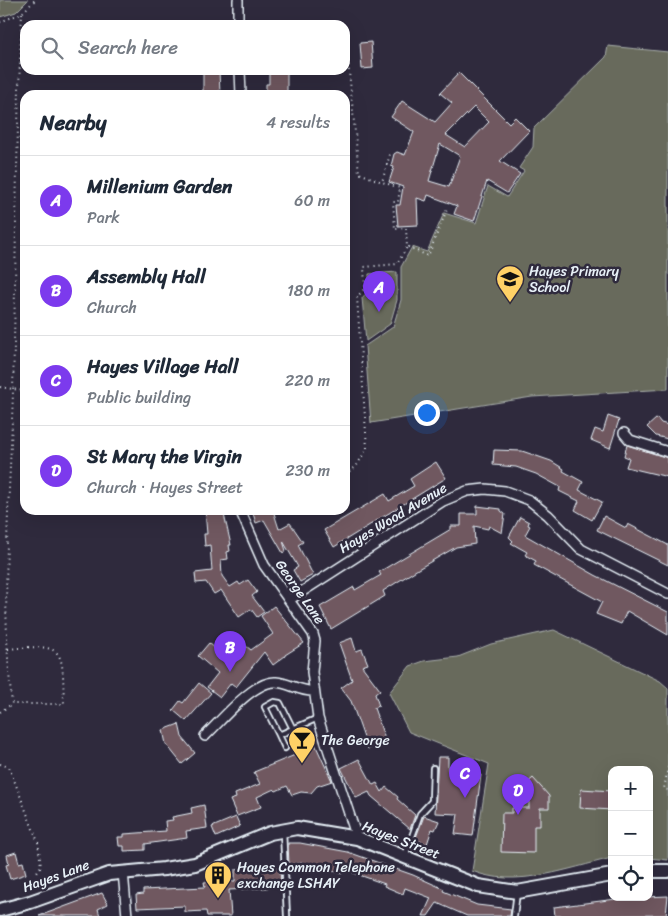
<!DOCTYPE html>
<html lang="en">
<head>
<meta charset="utf-8">
<style>
	:root { --surface:#fff; --page:#f2f2f3; --text:#1f2937; --muted:#747a83; --line:#e0e1e3; --accent:#7c3aed }
	body { margin:0; font-family:Sriracha,sans-serif; background:var(--page); color:var(--text) }
	.controls { position:absolute; right:15px; bottom:15px; display:grid; overflow:hidden; border-radius:10px; box-shadow:0 5px 20px #0002 }
	.controls button { width:45px; height:45px; display:grid; place-items:center; padding:0; border:0; border-bottom:1px solid var(--line); background:var(--surface); color:var(--text); font:25px sans-serif }
	.you { position:absolute; left:426px; top:412px; width:18px; height:18px; margin:-12px; border:4px solid #fff; border-radius:50%; background:#1a73e8; box-shadow:0 0 0 8px #1a73e833 }
	.badge { display:grid; place-items:center; width:32px; height:32px; border-radius:50%; background:var(--accent); color:#fff; font-size:16px; font-weight:700 }
	.pin { position:absolute; translate:-50% -41px; filter:drop-shadow(0 1px 2px #0008) }
	.pin::after { content:''; position:absolute; top:26px; width:18px; height:15px; background:inherit; clip-path:polygon(0 0,100% 0,50% 100%) }
	.list { margin:0; padding:0; list-style:none }
	h2 { display:flex; justify-content:space-between; align-items:center; height:65px; margin:0; padding:0 20px; font-size:21px }
	h2 small { font-size:16px; font-weight:400; color:var(--muted) }
	.list li { display:grid; grid-template-columns:32px 1fr auto; gap:15px; align-items:center; box-sizing:border-box; height:90px; padding:0 20px; border-top:1px solid var(--line) }
	.list b { display:block; font-size:19px; white-space:nowrap }
	.list p { margin:0; font-size:16px; white-space:nowrap; color:var(--muted) }
	.list em { font-size:16px; font-style:normal; color:var(--muted) }
	.icon { flex:none; width:28px; height:28px; fill:none; stroke:currentColor; stroke-width:2; stroke-linecap:round; stroke-linejoin:round }
	.map { position:relative; flex:none; width:668px; height:916px; overflow:hidden }
	.search { position:absolute; background:var(--surface); box-shadow:0 5px 20px #0002; left:20px; top:20px; width:330px; height:55px; display:flex; align-items:center; gap:12px; box-sizing:border-box; padding:0 18px; border-radius:15px; color:var(--muted); font-size:19px }
	.panel { position:absolute; background:var(--surface); box-shadow:0 5px 20px #0002; left:20px; top:90px; width:330px; height:425px; border-radius:15px }
	.map>svg:first-child { display:block }
	.green { fill:#686a5c; stroke:#a8aeaa }
	.building { fill:#6f5860; stroke:#e8f1f8; fill-rule:evenodd }
	.lines { fill:none; stroke-linecap:round; stroke-linejoin:round }
	.service-casing { stroke:#e8f1f8; stroke-width:8 }
	.minor-casing { stroke:#e8f1f8; stroke-width:12 }
	.secondary-casing { stroke:#e8f1f8; stroke-width:16 }
	.path { stroke:#e8f1f8; stroke-width:2; stroke-dasharray:1 4; stroke-linecap:butt }
	.service { stroke:#2f2a3d; stroke-width:4.5 }
	.minor { stroke:#2f2a3d; stroke-width:9 }
	.secondary { stroke:#2f2a3d; stroke-width:12 }
	.labels { text-anchor:middle; dominant-baseline:central; stroke-width:5; stroke-linejoin:round; paint-order:stroke }
	.poi-label { font-size:14px; fill:#e8f1f8; stroke:#2f2a3d; text-anchor:start }
	.street-label { font-size:14px; fill:#e8f1f8; stroke:#2f2a3d }
</style>
</head>
<body>
<div class="map">
<svg width="668" height="916" viewBox="0 0 668 916">
	<rect width="100%" height="100%" fill="#2f2a3d"/>
	<filter id="ink" filterUnits="userSpaceOnUse"><feTurbulence type="fractalNoise" baseFrequency=".02" numOctaves="2"/><feDisplacementMap in="SourceGraphic" scale="10" xChannelSelector="R" yChannelSelector="G"/><feConvolveMatrix kernelMatrix="1 2 1 2 8 2 1 2 1" color-interpolation-filters="sRGB"/></filter>
	<g filter="url(#ink)">
		<path class="green" d="M0,0H28L16,12L0,17Z
			M608,46L668,52V389L532,397L371,423L365,346L393,327L401,300V267L412,247L427,252L444,213L476,223L488,186L507,197L524,171L519,168L533,147L534,128L606,57Z
			M397,272V300L390,324L366,341L362,298L369,290V274Z
			M554,630L660,681L668,688V860L649,858V770H612V858C568,868 516,889 472,871L489,764L409,732L389,693L410,666L424,661L458,657L491,644Z"/>
		<path class="building" d="M371,42L373,68L362,69L360,43Z
			M203,70H219L220,95H207V92H203Z
			M269,70H287V95H266V84H269Z
			M459,73L509,123L515,117L529,131L500,161L520,174L507,193L487,181L474,221L454,214L457,206L428,195L426,201L417,198L418,225L398,226L396,205H400L403,187L389,182L394,167L391,166L394,154L397,152L405,155L414,132L391,117L402,101L435,122L452,103L440,93ZM474,107L489,122L465,147L446,135ZM440,144L460,156L449,187L429,181Z
			M608,416L619,420L610,448L591,440L595,429L603,432Z
			M657,418L661,423L668,425V439L656,436L647,427Z
			M627,445L668,458V477L626,467L629,458L624,456Z
			M494,450L522,451L551,461L564,469L563,471L583,482L579,490L602,502L592,520L575,510L579,501L559,491L560,487L536,474L516,467L493,465Z
			M436,462L446,478L334,547L324,530L385,494L389,501L414,486L410,479Z
			M477,506L501,509V511L505,514L502,533L489,526L488,529L474,526L475,544L456,547L418,569L383,591L385,596L331,629L320,607L354,587L355,590L381,575L379,572L451,529V526H461V514H477Z
			M205,510H223L231,545H229L230,551L227,552L228,559L221,560L222,576L230,587L238,582L240,585L248,580L257,592L252,596L264,612L257,617L251,609L239,617L221,590L214,594L206,582L196,583L195,573L212,571L210,545L205,546L204,534H207Z
			M252,510H273L279,529L290,523L303,542L298,545L313,575L300,582L293,570L298,567L283,541L286,551L283,553L264,520L256,523Z
			M604,516L626,528L628,524L668,545V565L597,530Z
			M520,517L529,522L528,525L530,526L525,535L595,575L668,612V635L627,611L621,624L596,614L602,602L534,565L536,561L525,555L527,552L511,543L513,541L509,537Z
			M274,606L304,643L285,655V656L273,665L264,652L236,687L231,683L220,697L207,687L218,673L198,656L209,643L231,662L246,646L251,650L273,634L261,616Z
			M352,638L356,651L362,649L368,664L362,666L380,690L375,694L379,706L374,708L386,742L368,749L351,701L341,688L352,680L339,643Z
			M199,683L211,693L186,721L173,710L180,701L183,703Z
			M179,724L182,737L195,753L182,764L166,744L163,730Z
			M310,733L332,781L317,786L311,793L301,792L292,795L287,786L276,791L274,789L257,797L261,807L237,816L230,800L236,798L235,794L260,784L254,772L300,753L294,741Z
			M438,757H448V770L481,775L473,836L455,834L458,814L435,813Z
			M359,759L373,785L377,783L382,792L386,787L398,797L397,799L415,815L410,829L371,796L369,792L356,798L341,768Z
			M533,778L549,796V808H540V826H534V853L501,852L502,813H512V808H529V792L524,786Z
			M581,789L612,791V810L580,808Z
			M204,805L207,828L186,831L187,838L145,844V850L124,851V846H119L118,837H124V834L166,831L165,821L173,820L172,817L192,813L191,808Z
			M424,816L439,821L435,830L432,829L427,844L415,840Z
			M236,817L240,826L216,837L212,827Z
			M288,843H300L348,852L413,875L444,889L443,891L477,905L511,909L510,916H467L437,903L428,916H423L431,898L405,888L403,894L384,886L385,884L345,870L344,873L302,863L289,865Z
			M16,852L19,863L23,862L26,874L10,879L6,865L9,864L7,855Z
			M280,867L281,887L229,890L231,916H207L206,911L185,912V906L137,908L136,895L143,894V890L205,887L204,882L235,881V870Z
			M102,893L108,904L98,909L100,916H39Z
			M668,896L666,915L555,916L554,907L624,898Z"/>
		<g class="lines">
			<g class="service-casing">
				<path id="service" d="M279,735L265,707L274,702L280,703L293,729
					M285,748L279,735L318,718
					M283,831L287,916
					M405,856L420,814L432,801L433,768
					M514,916L517,892"/>
			</g>
			<g class="minor-casing">
				<path id="minor" d="M238,0V25
					M240,70L241,95
					M624,433L630,440L668,452
					M240,510L264,565L313,634L315,641L312,672L318,718L357,838
					M289,600L443,501L467,491L485,489L505,491L529,500L548,515L581,549L668,594
					M205,736C221,721 254,680 276,682C290,683 300,692 314,691
					M123,872L127,916"/>
			</g>
			<g class="secondary-casing">
				<path id="secondary" d="M649,871H668
					M0,910L30,902L109,874L164,869L195,864L270,833L297,828L357,838L478,886L517,892L612,875"/>
			</g>
			<path class="path" d="M0,22L22,13L35,0
				M345,30L359,173L382,182
				M408,247L428,256L448,207
				M0,387L25,391
				M345,474L356,467L367,448L357,297L365,288L364,267L397,264L407,247L406,228L395,229L393,202H398L400,188L382,182L390,154
				M8,649C67,643 62,649 64,704H13
				M0,712L12,704C0,599 10,496 13,391C16,265 16,139 22,13
				M0,764L9,767L38,842L41,866L37,872
				M668,767L664,789L668,790"/>
			<use href="#service" class="service"/>
			<use href="#minor" class="minor"/>
			<use href="#secondary" class="secondary"/>
		</g>
	</g>
	<defs>
		<g id="school-pin" transform="scale(1.4375)"><path d="M0 17L-7.5 6A9.5 9.5 0 1 1 7.5 6Z" fill="#ffd166" stroke="#2f2a3d"/><path d="M0-5L7-2L0 1L-7-2ZM-4 1L0 2.5L4 1V4Q0 6-4 4Z" fill="#111"/></g>
		<g id="bar-pin" transform="scale(1.4375)"><path d="M0 17L-7.5 6A9.5 9.5 0 1 1 7.5 6Z" fill="#ffd166" stroke="#2f2a3d"/><path d="M-6-5H6L.8 .8V4.5H3.5V6h-7V4.5H-.8V.8Z" fill="#111"/></g>
		<g id="building-pin" transform="scale(1.4375)"><path d="M0 17L-7.5 6A9.5 9.5 0 1 1 7.5 6Z" fill="#ffd166" stroke="#2f2a3d"/><path d="M-4-6H4V6H1V3H-1V6H-4ZM-2.5-4.3h1.7v1.8h-1.7ZM.8-4.3h1.7v1.8H.8ZM-2.5-1h1.7V.8h-1.7ZM.8-1h1.7V.8H.8Z" fill="#111"/></g>
	</defs>
	<g fill-rule="evenodd">
		<use href="#school-pin" x="510" y="279"/>
		<use href="#bar-pin" x="302" y="740"/>
		<use href="#building-pin" x="218" y="875"/>
	</g>
	<g class="labels">
		<g class="poi-label">
			<text x="529" y="271">Hayes Primary<tspan x="529" dy="16">School</tspan></text>
			<text x="321" y="740">The George</text>
			<text x="237" y="867">Hayes Common Telephone<tspan x="237" dy="16">exchange LSHAY</tspan></text>
		</g>
		<g class="street-label">
			<text transform="translate(393 518) rotate(-31)">Hayes Wood Avenue</text>
			<text transform="translate(300 592) rotate(55)">George Lane</text>
			<text transform="translate(401 840) rotate(21)">Hayes Street</text>
			<text transform="translate(56 876) rotate(-20)">Hayes Lane</text>
		</g>
	</g>
</svg>
<div class="controls">
<button>+</button>
<button>−</button>
<button><svg class="icon" aria-label="locate" viewBox="0 0 24 24"><circle cx="12" cy="12" r="6"/><path d="M12 2v4M12 18v4M2 12h4M18 12h4"/></svg></button>
</div>
<div class="you"></div>
<div class="pin badge" style="left:379px;top:312px">A</div>
<div class="pin badge" style="left:230px;top:672px">B</div>
<div class="pin badge" style="left:465px;top:798px">C</div>
<div class="pin badge" style="left:518px;top:815px">D</div>
<div class="search"><svg class="icon" aria-label="search" viewBox="0 0 24 24"><circle cx="10" cy="10" r="6"/><path d="M15 15l6 6"/></svg>Search here</div>
<section class="panel">
<h2>Nearby<small>4 results</small></h2>
<ul class="list">
<li><span class="badge">A</span><div><b>Millenium Garden</b><p>Park</p></div><em>60 m</em></li>
<li><span class="badge">B</span><div><b>Assembly Hall</b><p>Church</p></div><em>180 m</em></li>
<li><span class="badge">C</span><div><b>Hayes Village Hall</b><p>Public building</p></div><em>220 m</em></li>
<li><span class="badge">D</span><div><b>St Mary the Virgin</b><p>Church · Hayes Street</p></div><em>230 m</em></li>
</ul>
</section>
</div>
</body>
</html>
